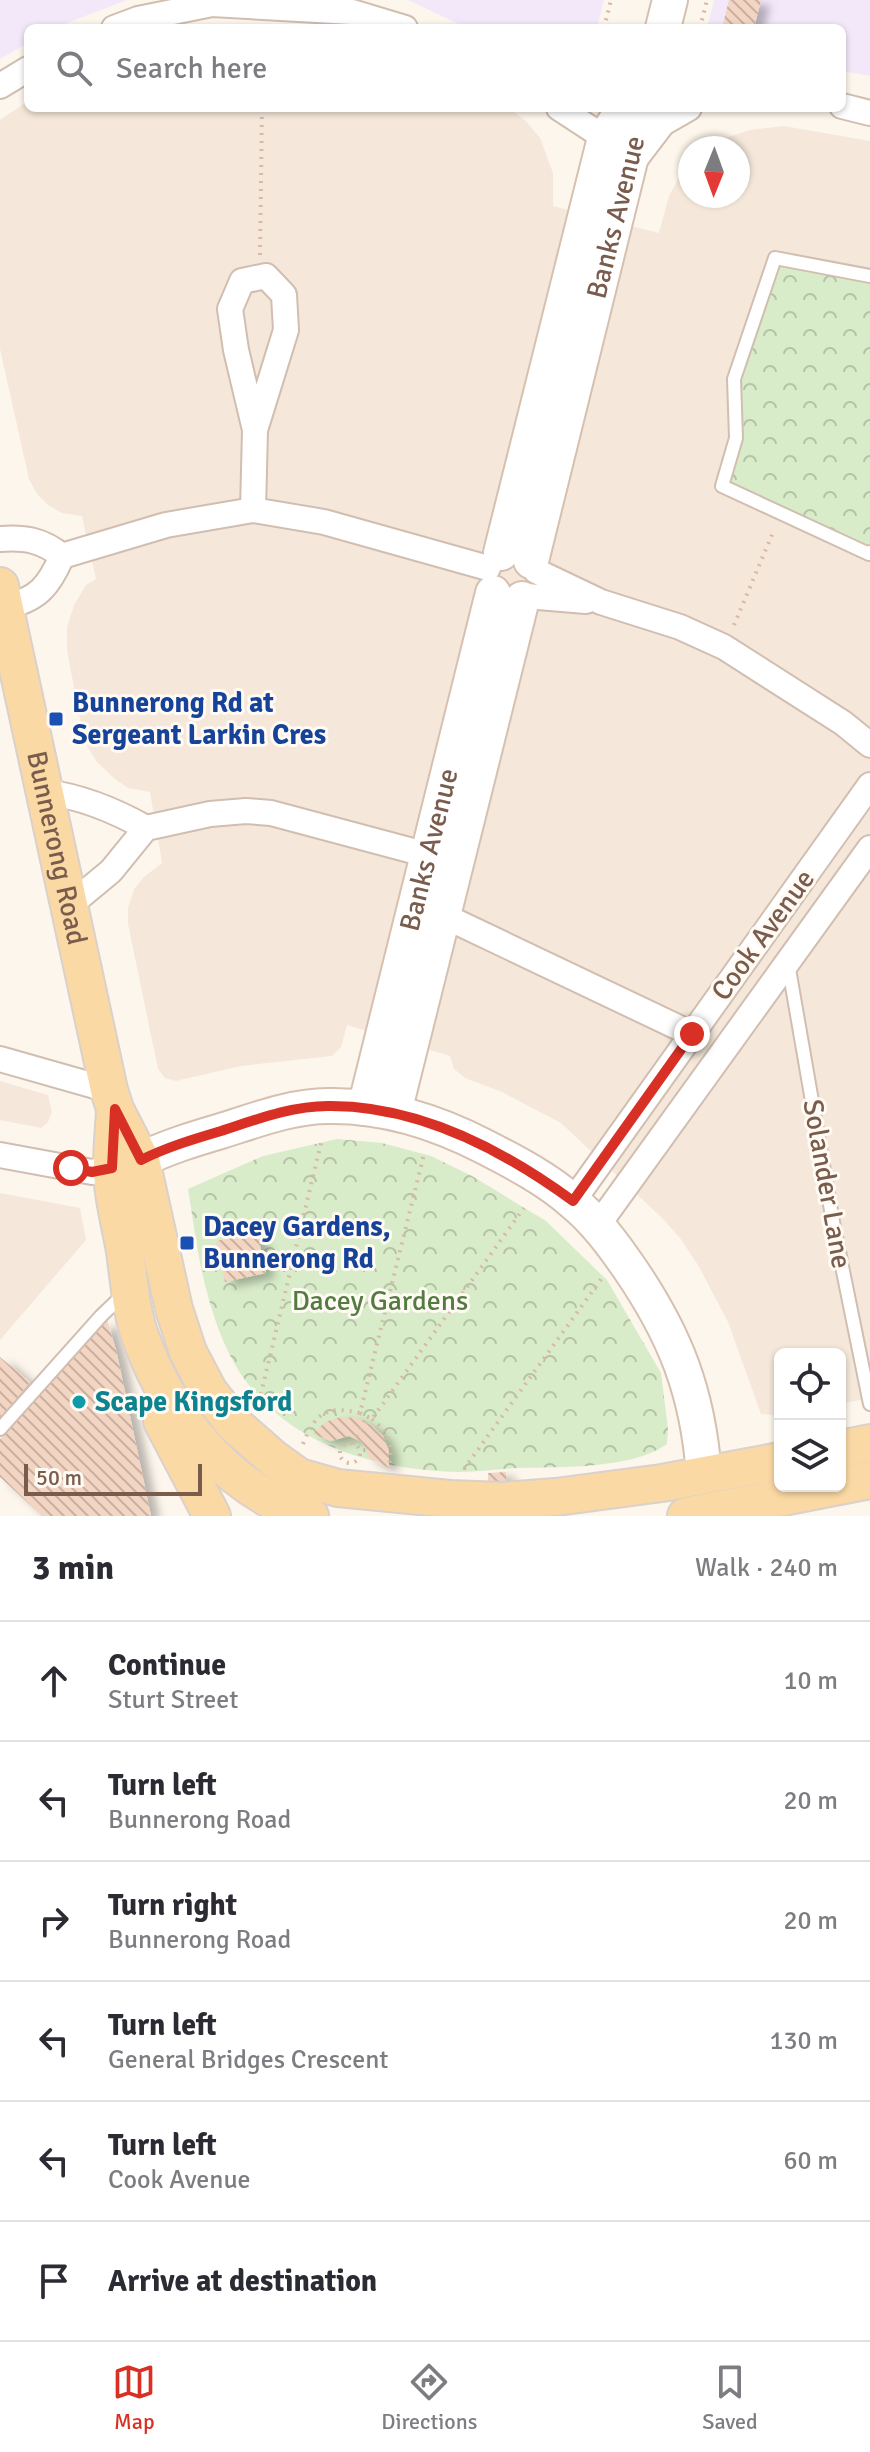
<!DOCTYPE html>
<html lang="en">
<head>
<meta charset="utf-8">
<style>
	:root { --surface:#fff; --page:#f2f2f3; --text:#2b2b33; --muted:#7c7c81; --line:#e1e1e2; --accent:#d93025 }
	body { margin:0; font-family:Signika,sans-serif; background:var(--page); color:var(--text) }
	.controls { position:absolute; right:24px; bottom:24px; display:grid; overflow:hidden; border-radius:12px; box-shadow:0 2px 6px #0004 }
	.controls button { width:72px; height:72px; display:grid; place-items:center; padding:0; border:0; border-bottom:2px solid var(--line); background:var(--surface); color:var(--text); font:40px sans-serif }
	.compass { position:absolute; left:678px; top:136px; width:72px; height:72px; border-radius:50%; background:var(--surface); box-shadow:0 2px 6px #0004; rotate:181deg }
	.scale { position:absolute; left:24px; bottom:20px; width:178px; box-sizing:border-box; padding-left:8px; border:4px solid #7a5c4d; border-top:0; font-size:22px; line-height:28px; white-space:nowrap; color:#7a5c4d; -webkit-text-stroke:6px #fffaf3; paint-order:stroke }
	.stop { position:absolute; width:24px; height:24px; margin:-18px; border:6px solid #d93025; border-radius:50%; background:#fff }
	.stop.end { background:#d93025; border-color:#fff; box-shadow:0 2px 8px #0008 }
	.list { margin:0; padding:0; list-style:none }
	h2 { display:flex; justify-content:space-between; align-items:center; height:104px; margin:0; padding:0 32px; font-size:34px }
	h2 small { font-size:26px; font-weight:400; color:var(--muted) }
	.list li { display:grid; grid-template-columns:52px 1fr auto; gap:24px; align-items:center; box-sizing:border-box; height:120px; padding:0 32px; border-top:2px solid var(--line) }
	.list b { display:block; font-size:30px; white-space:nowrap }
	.list p { margin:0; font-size:26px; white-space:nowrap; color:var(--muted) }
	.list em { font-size:26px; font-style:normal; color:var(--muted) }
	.icon { flex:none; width:44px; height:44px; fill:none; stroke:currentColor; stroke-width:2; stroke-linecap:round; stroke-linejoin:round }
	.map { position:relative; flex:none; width:870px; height:1516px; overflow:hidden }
	.search { position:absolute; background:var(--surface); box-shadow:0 2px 6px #0004; left:24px; right:24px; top:24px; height:88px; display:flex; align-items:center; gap:20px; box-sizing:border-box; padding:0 28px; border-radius:12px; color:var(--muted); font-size:30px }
	.sheet { height:824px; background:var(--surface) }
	nav { display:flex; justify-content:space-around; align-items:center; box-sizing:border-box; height:112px; border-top:2px solid var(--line); background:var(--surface); font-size:22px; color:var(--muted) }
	nav a { display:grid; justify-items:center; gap:4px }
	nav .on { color:var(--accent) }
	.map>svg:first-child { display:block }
	.residential { fill:#f5e8da }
	.education { fill:#f3e8fa }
	.park { fill:url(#park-crowns) }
	.building { fill:url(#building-back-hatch); filter:url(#shadow) }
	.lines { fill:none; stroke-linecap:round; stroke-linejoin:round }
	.lane-casing { stroke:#d1beb0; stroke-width:16 }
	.street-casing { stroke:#d1beb0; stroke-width:28 }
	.secondary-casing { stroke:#d6c0b0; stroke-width:38 }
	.primary-casing { stroke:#dad1cd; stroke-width:40 }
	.path { stroke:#d9b8a5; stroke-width:4; stroke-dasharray:2 6; stroke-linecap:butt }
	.lane { stroke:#fff; stroke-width:12 }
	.street { stroke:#fff; stroke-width:24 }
	.secondary { stroke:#fff; stroke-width:34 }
	.primary { stroke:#fbd9a5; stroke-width:36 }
	.route { stroke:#d93025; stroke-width:10 }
	.transit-dot { fill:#1a4fb4; stroke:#fffaf3; stroke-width:3 }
	.culture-dot { fill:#0f9aa8; stroke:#fffaf3; stroke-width:3 }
	.labels { text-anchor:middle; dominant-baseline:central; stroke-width:6; stroke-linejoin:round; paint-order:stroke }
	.street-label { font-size:28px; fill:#7a5c4d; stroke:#fffaf3 }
	.transit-label { font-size:28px; font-weight:bold; fill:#164399; stroke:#fffaf3; text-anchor:start }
	.park-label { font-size:28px; fill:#537a41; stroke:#fffaf3 }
	.culture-label { font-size:28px; font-weight:bold; fill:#0d838f; stroke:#fffaf3; text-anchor:start }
</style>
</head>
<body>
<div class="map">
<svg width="870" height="1516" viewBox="0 0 870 1516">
	<defs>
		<pattern id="park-crowns" width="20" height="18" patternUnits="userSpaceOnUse" patternTransform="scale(2)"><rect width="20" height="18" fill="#d8ecc9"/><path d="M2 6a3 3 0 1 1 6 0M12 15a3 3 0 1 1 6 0" fill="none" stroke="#b4c2a5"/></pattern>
		<pattern id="building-back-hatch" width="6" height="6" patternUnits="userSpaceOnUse" patternTransform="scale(2)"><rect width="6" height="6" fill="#f3d5c3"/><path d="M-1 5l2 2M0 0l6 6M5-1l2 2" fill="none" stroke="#cab0a1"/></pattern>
		<filter id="shadow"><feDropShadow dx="9" dy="5" stdDeviation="4" flood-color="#0004"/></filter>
	</defs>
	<rect width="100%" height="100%" fill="#fdf6ec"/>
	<path class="residential" d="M28,101V108H509L527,122L540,138L553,173V206L659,233L669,196L679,177L690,164V196H738V148H707L719,140L750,130L784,126L870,141V1398L840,1404V1354H780V1416L761,1414L728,1322L698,1265L680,1238L662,1218L561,1123L502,1092L465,1078L454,1069L450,1056L347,1025L341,1047L332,1056L241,1066L176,1081L165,1078L158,1069L128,924V908L134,889L144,877L162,863L150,792L128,788L115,779L97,762L84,741L67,650V628L74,605L86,585L96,579L82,516L62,513L48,505L37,494L29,479L0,349V120Z
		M0,1081L48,1095L52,1112L48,1122L41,1128L0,1120Z
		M0,1193L80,1208L86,1240L0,1340Z"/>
	<path class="education" d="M0,0H127L54,28H28V43L0,59Z
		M408,0H604L597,28H467Z
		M714,0H870V76L842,71V28H707Z"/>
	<path class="park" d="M775,258L870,276V552L722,486L736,438L734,379Z
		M337,1139L382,1143L431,1156L472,1176L546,1221L607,1280L661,1373L668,1429L667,1444C632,1469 562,1467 519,1468C499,1469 479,1472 459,1472C382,1470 297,1448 248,1384C229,1360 216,1326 208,1296C198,1262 194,1225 188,1189L263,1156Z"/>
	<path class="building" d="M729,0H761L754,28H722Z
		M257,1232L266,1273L225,1282L216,1241Z
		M107,1319L117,1354L151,1516H42L0,1477V1439Z
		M0,1357L30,1382L0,1418Z
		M341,1417L356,1418L371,1425L383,1436L389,1451V1468L370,1459L362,1442L349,1436L331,1441L313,1434L325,1422Z
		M506,1472V1481L488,1482V1473Z"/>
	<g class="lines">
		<g class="lane-casing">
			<path id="lane" d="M870,276L775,258L734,379L736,438L722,486L869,554L870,552
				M788,963L833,1222L870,1404
				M0,1429L101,1316L125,1293"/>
		</g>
		<g class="street-casing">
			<path id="street" d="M114,28L138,19L212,4L352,12L405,28
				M0,86L28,69
				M842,106L870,113
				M559,108L605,138
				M637,157L663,123L689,108
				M253,510L255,430L236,350L230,309L242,281L266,276L284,295L286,330L255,430
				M0,539C25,537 42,540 62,556
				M536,571L601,602L680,627L724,647L843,723L870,745
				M526,596L586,601
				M4,607C38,600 49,586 62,556L166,525L253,510L324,522L488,568
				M46,792C83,797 114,810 146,828
				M70,905L111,871L146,828L210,814L246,811L271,813L428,855
				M442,915L692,1034
				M0,1059L109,1090
				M0,1155L92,1172L112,1168
				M573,1201L870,785
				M598,1225L870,848"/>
		</g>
		<g class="secondary-casing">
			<g id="secondary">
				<path d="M663,28L670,0"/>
				<path d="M501,553L605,138L624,108"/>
				<path id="s1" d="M531,561L643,108"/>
				<path id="s2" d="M365,1108L493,593"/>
				<path d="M394,1112L522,599"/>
				<path d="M141,1160C167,1147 194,1139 221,1131C256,1120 292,1106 328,1106C383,1105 437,1122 485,1147C516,1163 547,1179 573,1202C595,1220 612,1243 628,1266C675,1334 698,1392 704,1475"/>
			</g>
		</g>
		<g class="primary-casing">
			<g id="primary">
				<path id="s3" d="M0,586L109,1090L115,1109L141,1160L174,1309L188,1352L209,1392L235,1425L274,1459L299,1477L338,1488L450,1499L502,1501L556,1497L662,1483L780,1461"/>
				<path d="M115,1111C114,1129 112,1148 112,1166C112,1194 120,1223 125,1251C129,1280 131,1314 142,1341C171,1419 228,1491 310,1516"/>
				<path d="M162,1421L212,1516"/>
				<path d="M840,1449L870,1443"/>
				<path d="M686,1516L870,1480"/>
			</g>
		</g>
		<path class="path" d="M604,28L611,0
			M700,28L707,0
			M260,255L262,108
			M734,625L774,530
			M259,1402L321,1143
			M360,1413L372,1419L524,1208
			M372,1419C388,1433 393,1444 389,1465
			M340 1453a10 10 0 1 1 20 0a10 10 0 1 1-20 0Z
			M303,1444C315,1413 327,1405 360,1413L424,1154
			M353,1444L366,1417
			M464,1469L602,1278"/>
		<use href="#lane" class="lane"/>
		<use href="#street" class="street"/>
		<use href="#secondary" class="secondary"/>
		<use href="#primary" class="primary"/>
	</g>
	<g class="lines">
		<path class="route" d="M71,1168L92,1172L112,1168L115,1109L141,1160C167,1147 194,1139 221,1131C255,1120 291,1106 328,1106C418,1105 502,1149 573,1201L692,1034"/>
	</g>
	<g class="transit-dot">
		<rect x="48" y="711" width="16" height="16" rx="4"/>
		<rect x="179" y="1235" width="16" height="16" rx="4"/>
	</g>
	<circle class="culture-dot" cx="79" cy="1402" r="8"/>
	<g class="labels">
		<g class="street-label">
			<text stroke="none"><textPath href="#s1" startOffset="354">Banks Avenue</textPath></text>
			<text stroke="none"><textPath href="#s3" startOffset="268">Bunnerong Road</textPath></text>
			<text stroke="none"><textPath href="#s2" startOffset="266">Banks Avenue</textPath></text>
			<text transform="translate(763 935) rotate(-54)">Cook Avenue</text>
			<text transform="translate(827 1184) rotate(80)">Solander Lane</text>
		</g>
		<g class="transit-label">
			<text x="72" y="703">Bunnerong Rd at<tspan x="72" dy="32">Sergeant Larkin Cres</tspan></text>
			<text x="203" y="1227">Dacey Gardens,<tspan x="203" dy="32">Bunnerong Rd</tspan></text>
		</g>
		<g class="park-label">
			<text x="380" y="1301">Dacey Gardens</text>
		</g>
		<g class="culture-label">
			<text x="95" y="1402">Scape Kingsford</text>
		</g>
	</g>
</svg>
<div class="controls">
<button><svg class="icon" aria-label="locate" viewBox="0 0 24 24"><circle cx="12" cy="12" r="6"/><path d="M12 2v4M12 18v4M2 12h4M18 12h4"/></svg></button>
<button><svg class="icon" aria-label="layers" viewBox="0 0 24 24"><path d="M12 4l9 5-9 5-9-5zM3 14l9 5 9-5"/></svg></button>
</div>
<svg class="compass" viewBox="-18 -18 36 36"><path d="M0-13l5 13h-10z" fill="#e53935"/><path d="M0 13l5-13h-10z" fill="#7c7c81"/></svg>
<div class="scale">50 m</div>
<div class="stop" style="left:71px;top:1168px"></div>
<div class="stop end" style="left:692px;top:1034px"></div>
<div class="search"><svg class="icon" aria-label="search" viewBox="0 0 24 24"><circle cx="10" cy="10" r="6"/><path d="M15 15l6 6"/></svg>Search here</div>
</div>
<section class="sheet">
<h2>3 min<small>Walk · 240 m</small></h2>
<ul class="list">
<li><svg class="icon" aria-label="ahead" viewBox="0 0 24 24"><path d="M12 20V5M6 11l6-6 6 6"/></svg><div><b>Continue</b><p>Sturt Street</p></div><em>10 m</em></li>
<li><svg class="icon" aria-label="left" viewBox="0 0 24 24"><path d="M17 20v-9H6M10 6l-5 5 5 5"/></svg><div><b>Turn left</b><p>Bunnerong Road</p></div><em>20 m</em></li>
<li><svg class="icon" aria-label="right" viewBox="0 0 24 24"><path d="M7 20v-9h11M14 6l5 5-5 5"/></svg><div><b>Turn right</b><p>Bunnerong Road</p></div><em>20 m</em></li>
<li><svg class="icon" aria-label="left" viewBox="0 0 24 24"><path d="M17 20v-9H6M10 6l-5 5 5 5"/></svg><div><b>Turn left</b><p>General Bridges Crescent</p></div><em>130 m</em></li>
<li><svg class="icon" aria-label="left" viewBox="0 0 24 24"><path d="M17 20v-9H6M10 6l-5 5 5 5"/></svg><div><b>Turn left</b><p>Cook Avenue</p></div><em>60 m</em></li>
<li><svg class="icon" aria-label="arrive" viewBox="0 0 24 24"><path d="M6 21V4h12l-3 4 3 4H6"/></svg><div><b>Arrive at destination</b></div></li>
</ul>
</section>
<nav>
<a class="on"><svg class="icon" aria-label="map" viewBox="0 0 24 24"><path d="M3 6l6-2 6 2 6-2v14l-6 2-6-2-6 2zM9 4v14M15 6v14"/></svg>Map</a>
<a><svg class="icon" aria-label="directions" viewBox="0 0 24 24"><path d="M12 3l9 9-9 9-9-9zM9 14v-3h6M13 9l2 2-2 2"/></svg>Directions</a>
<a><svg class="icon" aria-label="saved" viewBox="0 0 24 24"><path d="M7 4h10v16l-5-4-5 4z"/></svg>Saved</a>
</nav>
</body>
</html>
